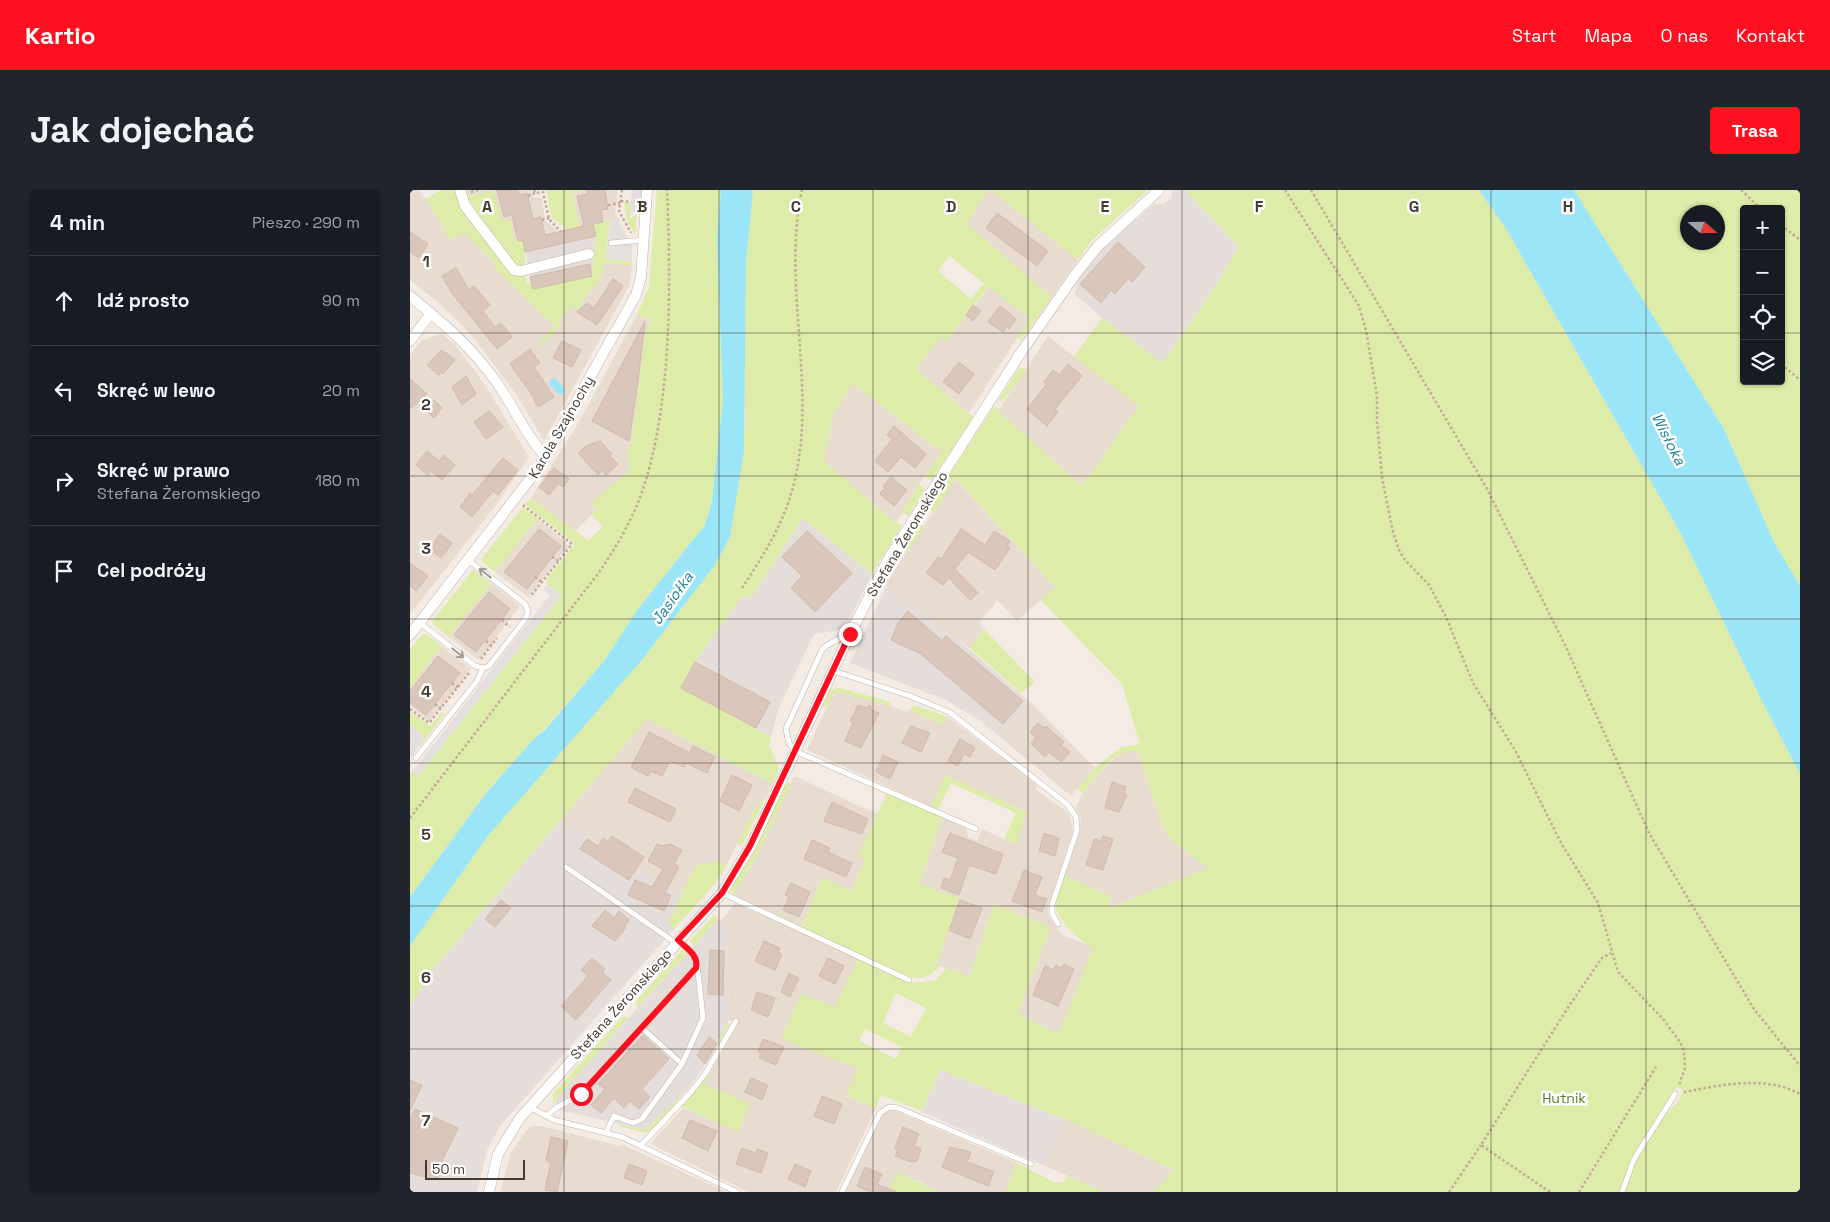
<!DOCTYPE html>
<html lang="pl">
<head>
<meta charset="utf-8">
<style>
	:root { --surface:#171b24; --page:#20242c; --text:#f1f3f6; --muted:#9ea1a6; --line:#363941; --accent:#ff1021 }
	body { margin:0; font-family:"Space Grotesk",sans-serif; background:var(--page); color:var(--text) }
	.controls { position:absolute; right:15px; top:15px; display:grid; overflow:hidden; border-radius:5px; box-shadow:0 1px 4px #0004 }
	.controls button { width:45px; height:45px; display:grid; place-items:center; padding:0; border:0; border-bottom:1px solid var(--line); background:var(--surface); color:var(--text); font:25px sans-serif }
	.compass { position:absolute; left:1270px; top:15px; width:45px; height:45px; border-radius:50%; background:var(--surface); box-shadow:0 1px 4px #0004; rotate:110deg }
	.scale { position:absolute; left:15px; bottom:12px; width:100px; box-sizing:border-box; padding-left:5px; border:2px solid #463b33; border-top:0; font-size:14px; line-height:18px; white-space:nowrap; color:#463b33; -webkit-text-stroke:4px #fff; paint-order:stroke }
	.stop { position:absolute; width:15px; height:15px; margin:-11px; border:4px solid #ff1021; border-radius:50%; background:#fff }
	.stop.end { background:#ff1021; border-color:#fff; box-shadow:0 1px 5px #0008 }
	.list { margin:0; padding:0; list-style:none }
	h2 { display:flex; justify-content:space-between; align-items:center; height:65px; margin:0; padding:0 20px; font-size:21px }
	h2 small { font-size:16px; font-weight:400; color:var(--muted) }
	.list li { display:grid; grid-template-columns:32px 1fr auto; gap:15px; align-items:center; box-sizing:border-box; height:90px; padding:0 20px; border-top:1px solid var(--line) }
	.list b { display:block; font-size:19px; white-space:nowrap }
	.list p { margin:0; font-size:16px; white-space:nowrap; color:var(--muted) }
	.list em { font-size:16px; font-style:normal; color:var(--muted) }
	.icon { flex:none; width:28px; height:28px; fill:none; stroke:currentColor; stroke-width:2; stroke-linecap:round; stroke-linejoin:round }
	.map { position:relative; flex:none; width:1390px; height:1002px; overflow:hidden; border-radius:5px }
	header { display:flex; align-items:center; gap:30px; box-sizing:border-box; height:70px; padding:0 25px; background:var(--accent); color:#fff }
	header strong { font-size:24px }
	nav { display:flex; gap:28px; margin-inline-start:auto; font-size:18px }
	.intro { display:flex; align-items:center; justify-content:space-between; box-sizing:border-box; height:120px; padding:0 30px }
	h1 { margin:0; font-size:35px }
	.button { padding:12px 22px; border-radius:5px; background:var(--accent); color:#fff; font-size:18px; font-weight:700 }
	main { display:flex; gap:30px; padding:0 30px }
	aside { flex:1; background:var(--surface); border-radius:5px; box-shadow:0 1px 4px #0004 }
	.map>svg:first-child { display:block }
	.residential { fill:#e8dcd1 }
	.industrial { fill:#e5ddd9 }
	.green { fill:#ddeca8; fill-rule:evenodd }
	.parking { fill:#e4dfdd }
	.water { fill:#9ae5f7 }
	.building { fill:#d9c7bb; stroke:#d2baab }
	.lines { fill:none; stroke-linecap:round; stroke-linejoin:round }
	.service-casing { stroke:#c3b4a9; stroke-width:6 }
	.minor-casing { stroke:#c3b4a9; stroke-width:11 }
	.path { stroke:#c3a996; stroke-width:2.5; stroke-dasharray:2.5 2.5; stroke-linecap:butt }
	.service { stroke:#fff; stroke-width:5 }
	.minor { stroke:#fff; stroke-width:10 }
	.oneway { stroke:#a29d99 }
	.route { stroke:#ff1021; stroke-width:6 }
	.grid { fill:none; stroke:#463b33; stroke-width:1; stroke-opacity:0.55 }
	.labels { text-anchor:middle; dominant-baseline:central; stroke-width:5; stroke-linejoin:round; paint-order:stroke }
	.street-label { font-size:14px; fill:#463b33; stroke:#fff }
	.park-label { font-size:14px; fill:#597d21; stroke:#fff }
	.water-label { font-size:15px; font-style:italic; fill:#1f819a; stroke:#fff }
	.grid-label { font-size:16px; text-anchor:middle; font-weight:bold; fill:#463b33; stroke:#fff; stroke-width:5; stroke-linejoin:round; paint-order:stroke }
</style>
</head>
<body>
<header>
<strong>Kartio</strong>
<nav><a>Start</a><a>Mapa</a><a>O nas</a><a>Kontakt</a></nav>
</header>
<div class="intro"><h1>Jak dojechać</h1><a class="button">Trasa</a></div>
<main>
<aside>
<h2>4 min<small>Pieszo · 290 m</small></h2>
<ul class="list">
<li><svg class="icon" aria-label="ahead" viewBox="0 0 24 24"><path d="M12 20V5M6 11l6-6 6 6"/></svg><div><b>Idź prosto</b></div><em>90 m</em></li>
<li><svg class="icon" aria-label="left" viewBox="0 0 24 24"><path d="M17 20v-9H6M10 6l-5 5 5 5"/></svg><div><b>Skręć w lewo</b></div><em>20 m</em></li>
<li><svg class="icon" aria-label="right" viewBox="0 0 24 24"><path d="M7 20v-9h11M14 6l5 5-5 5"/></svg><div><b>Skręć w prawo</b><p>Stefana Żeromskiego</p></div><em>180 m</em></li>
<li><svg class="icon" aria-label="arrive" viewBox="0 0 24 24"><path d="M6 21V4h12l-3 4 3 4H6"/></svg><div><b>Cel podróży</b></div></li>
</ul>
</aside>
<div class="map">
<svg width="1390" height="1002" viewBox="0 0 1390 1002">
	<rect width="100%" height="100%" fill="#f4ebe4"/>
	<path class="residential" d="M0,0H8L16,9L40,50L54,42L87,76L84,78L144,136L127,155L151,134L149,132L161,115L168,120L179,102L192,87L194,72L222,76L219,96L134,251L106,204L60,143L29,113L0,90Z
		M54,0H121L123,7L132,8L135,31L149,42L105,52L100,29L91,31L56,6Z
		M172,0H208L205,24L210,31L200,30L170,37L162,4Z
		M578,0H581L668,70L642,107L556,34Z
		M579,97L620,128L559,223L505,179L531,146L537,151Z
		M227,125L241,130L235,146L222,251L217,260L221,280L182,313L187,320L165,341L121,308L169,232Z
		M32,144L45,155L75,195L119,267L86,315L0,424V165L12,150Z
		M638,146L729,216L672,296L588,221Z
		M443,194L533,263L509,294L486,333L414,271L424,222Z
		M545,289L645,397L607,431L587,410L569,433L574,439L560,458L476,397L478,390Z
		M128,329L157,353L158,356L118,407L85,382Z
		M81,393L110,416L69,470L39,447Z
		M32,456L61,479L19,531L0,516V498Z
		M424,501L479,515L496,522L500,520L532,535L538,527L627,595L626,600L659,623L663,640L639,714L638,726L652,745L684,757L649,844L608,824L640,740L636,735L584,714L560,786L527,775L510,693L532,627L556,638L558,647L567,651L572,639L605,654L617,622L535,586L521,616L397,560Z
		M621,513L685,578L661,606L589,546Z
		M237,529L363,594L356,607L344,620L316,676L303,696L291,710L225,680L151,630Z
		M723,560L728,562L754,640L764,653L799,678L699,718L701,706L655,686L670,641L671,629L665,621L672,604L690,582L708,565Z
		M384,586L467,624L449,666L455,669L441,702L412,688L391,737L324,705L351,658Z
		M325,713L448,769L425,817L448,878L436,906L466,918L426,1002H338L243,955L242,952L273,918L328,941L340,914L294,894L328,833L319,830L317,735L311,731Z
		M481,919L607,973L595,1002H529L506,990L479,1002H435L473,922Z
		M657,930L764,980L744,1002H694L635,976Z
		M120,936H131L209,956L211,954L317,1002H90L101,962Z"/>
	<path class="industrial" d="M762,0H775L829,57L801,103L753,173L709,142L664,104L670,88L696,55L744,14H754L762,7Z
		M183,34L186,46L182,86L123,99L113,50Z
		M393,328L462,384L435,439L404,444L369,517L361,547L271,498L285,472L330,409L342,406Z
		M476,397L538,441L621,513L589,546L569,530L536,510L440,473Z
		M151,630L225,680L273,702L259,732L264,739L90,936L77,960L67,1002H0V816L24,778Z
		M308,729L317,735L319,830L302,865L278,899L236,940L149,920L144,910Z
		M530,880L657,930L635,976L512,922Z"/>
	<path class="green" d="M31,0H48L50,13L115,84L117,94L122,93L123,99L182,86L186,46L183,34L200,30L196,68L221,72L222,55V76L194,72L192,87L179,102L168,120L161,116L149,132L152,135L128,157L127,155L144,136L84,78L87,75L54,43L40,50L16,9Z
		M136,0H172V2L162,4L170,37L154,41L153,35L142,28Z
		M247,0H311L307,49L313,211L302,311L295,335L228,419L194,471L134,540L123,550L77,602L0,707V581L7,586L152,405L135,392L165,354L115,314L121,308L179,351L193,336L181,325L187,320L181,313L220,280L217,260L222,251L235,146L241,130L227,125L239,96Z
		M343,0H578L557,34L642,107L611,150L608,147L620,128L578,97L537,151L531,147L506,179L563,227L521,291L515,286L532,262L443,194L424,222L414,271L486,333L492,336L462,384L393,328L342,406L330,409L285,472L271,498L361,547L359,555L369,578L363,594L237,529L24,778L0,816V756L77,647L231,471L305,375L320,347L334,261L336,73ZM539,66L574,93L561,109L528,81Z
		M581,0H734L737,1L681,51L668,70Z
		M775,0H1069L1095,37L1271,344L1351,509L1390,584V1002H744L764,980L657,930L530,880L512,921L471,905L466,918L436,906L447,878L371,849L391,804L425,817L448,769L503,793L526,790L536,778L560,786L584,714L636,735L640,740L608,824L649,844L683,758C672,752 645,730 646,716C647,706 652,695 655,686L701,706L700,718L798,678L764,653L754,640L728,562C705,556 685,588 673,603L667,599L685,578L711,557L730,554L712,494L631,410L645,397L546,289L523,324L519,316L584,217L589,218L588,221L672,296L729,216L664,167L692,128L753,173L801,103L829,57ZM486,803L516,818L501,847L473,833ZM455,839L492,857L486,869L449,851ZM1269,897L1273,900L1269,911L1252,927L1249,924L1265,899Z
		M1164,0H1390V396L1364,352L1314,239ZM1334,19H1371V191H1334ZM1278,22H1308V52H1278Z
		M84,1L91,30L100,29L105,51L113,50L116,76H105L56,6Z
		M214,12L221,14L220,29L227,24L225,45L217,31Z
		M610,177L617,180L592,212L589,209Z
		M509,294L515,299L499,325L492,323Z
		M113,317L128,329L85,382L72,372V368Z
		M509,333L515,337L497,363L492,359Z
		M63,380L81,393L39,447L23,434V430Z
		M574,439L625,492L611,503L560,458Z
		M14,443L32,456L0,498V459Z
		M430,498L481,512L480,516L425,501L417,518L413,517L420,500Z
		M502,516H507L538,527L532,535L500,520Z
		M0,521L20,536L32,522L35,524L10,556L7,555L14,546L0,535Z
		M535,585L617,622L606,654L594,649L606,623L541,593L528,619L521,616Z
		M377,592L381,593L351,658L324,705L320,700L346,655Z
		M477,603L532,627L510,693L549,708L527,775L530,776C520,787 512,791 498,786L391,737L412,688L442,701L455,669L448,666Z
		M356,607L332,656L327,654L344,620Z
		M308,671L316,676L303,696L264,739L259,732L285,675Z
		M304,725L308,729L284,756L280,751Z
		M273,759L278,762L227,818L226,811Z
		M213,826L218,828L145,910L143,916V904Z
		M317,834H320C297,876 275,905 242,940L236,943L208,936L207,934L236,940L278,899L302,865Z
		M314,857L294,894L340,914L328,942L271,916L302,878Z
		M607,973L645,993L654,992L657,986L694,1002H595Z
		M486,982L529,1002H479Z"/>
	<path class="parking" d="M222,0H232L230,23L220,22Z
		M201,30L208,31L222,55L221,72L196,69Z
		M138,394L152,405L8,587L2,582L140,405L133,400Z
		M0,535L14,546L2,567H0Z"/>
	<path class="water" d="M311,0H343L336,73L334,261L320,347L305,375L231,471L77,647L0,756V707L77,602L123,550L135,540L194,471L228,419L295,335L302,311L313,211L307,49Z
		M1069,0H1164L1314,239L1364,352L1390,396V584L1351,509L1271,344L1095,37Z
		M142,188L146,189L155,199L153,204H149L139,194Z"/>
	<path class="building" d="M87,0H108L109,5L117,3L123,29L131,27L135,45L174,36L167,6L177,4V0H195L198,19L191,20L193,32L183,34L186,46L115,62L113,50L108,51L102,25L94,27Z
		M587,23L638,61L627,76L576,38Z
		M0,42L18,54L9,68L0,62Z
		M708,52L735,77L722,92L718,89L705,104L701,100L691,113L670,94Z
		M180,74L182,86L123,99L120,87Z
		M46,78L59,100L64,96L80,115L73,121L85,137L91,133L102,147L87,159L41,102L32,86Z
		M203,89L213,96L187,135L167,122L177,113L184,118Z
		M563,115L571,121L563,131L556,125Z
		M590,116L606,129L599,139L597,137L593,142L578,132Z
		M235,131L228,191L219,251L182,231Z
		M152,151L171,160L162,177L143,168Z
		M120,159L130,173L124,177L144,207L128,217L120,202L100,174Z
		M32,160L45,170L33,184L31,182L29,185L17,175Z
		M549,172L564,184L549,204L533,192Z
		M658,174L672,186L645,219L648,222L637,236L617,219L637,194L634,192L643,180L649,185Z
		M56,186L66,204L52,215L42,197Z
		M0,189L17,204L0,219Z
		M24,210L32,218L24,228L14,219Z
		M79,221L93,237L76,249L64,232Z
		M484,236L516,264L505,278L491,267L478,282L465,271L482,249L477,245Z
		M190,251L202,264L200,266L208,274L196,285L192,281L188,285L168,263L176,256Z
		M17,261L29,271L34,265L45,275L32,290L21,281L18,285L6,275Z
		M93,268L108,280L88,305L83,301L62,327L50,317L60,303L62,305Z
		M144,278L159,289L153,297L148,294L139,305L129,297Z
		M481,287L497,300L484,316L470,304L475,298L473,296Z
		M129,339L151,356L117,399L94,382Z
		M551,339L575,355L584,341L600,351L597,356L600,358L585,380L558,362L545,379L568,403L560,410L539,388L533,395L516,383L528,367L531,369Z
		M397,341L442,383L405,422L381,398L392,386L372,367Z
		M30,344L42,353L31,368L19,359Z
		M0,373L18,386L6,401L0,396Z
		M79,402L100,419L66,462L44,445Z
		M498,421L532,451L536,446L613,511L593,534L511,464L481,450L488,433Z
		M28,466L50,483L16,525L0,513V501Z
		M285,472L360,512L346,538L271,498Z
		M448,515L456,518L460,515L462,520L469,523L451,558L435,551L443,532L440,531Z
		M628,533L634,538L636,536L654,552L651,555L660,562L651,572L639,562L635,567L621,554L626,547L620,542Z
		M501,536L520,543L511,562L492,553Z
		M239,542L280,563L283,556L305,567L297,583L276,573L274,577L260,571L252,586L241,581L238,586L221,577Z
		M550,549L565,558L560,567L554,564L548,576L538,571Z
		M473,565L488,572L480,589L466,582Z
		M322,585L342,595L329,621L310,611Z
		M702,592L716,597L714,604L717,605L709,622L695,618Z
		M225,598L266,619L260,632L218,612Z
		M422,612L458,629L452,644L414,631Z
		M540,643L593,664L586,684L559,675L549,705L531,698L534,688L540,690L548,668L532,662Z
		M634,643L649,648L645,666L629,661Z
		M202,646L234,667L219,690L170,659L177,649L188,656L193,648L198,652Z
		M693,646L703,649L693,680L676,675L684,649L691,651Z
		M402,650L420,658L418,662L442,673L436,687L394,669Z
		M247,654L251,656L260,654L272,660L264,674L269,677L255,703L261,705L254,721L218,705L225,690L242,697L253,679L238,671Z
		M614,680L632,687L625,705L637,709L632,722L602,711Z
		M381,693L400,702L389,727L373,720L379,707L375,705Z
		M91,710L101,718L85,737L75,729Z
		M550,710L572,718L560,749L539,740Z
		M195,720L204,728L209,721L219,730L214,737L216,738L205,751L182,736Z
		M354,751L370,758L368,762L372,764L365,780L345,771Z
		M300,760L314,761L313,805L298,804Z
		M182,768L195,779L192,782L201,790L166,830L151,816L178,786L171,780Z
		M418,768L434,776L425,794L409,786Z
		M654,774L664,779L648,816L623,805L635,776L644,780L646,775L652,778Z
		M379,783L389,788L380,807L371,802Z
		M347,802L365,808L358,827L341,820Z
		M233,845L259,869L232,899L240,907L229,919L220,911L214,918L204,908L191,923L181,915L195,899L188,894Z
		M299,847L307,853L295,874L287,865Z
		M353,849L374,857L366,875L349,868L351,863L348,862Z
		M341,888L358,895L352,910L335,902Z
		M0,890L12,895L0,921Z
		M412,906L432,914L424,934L404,926Z
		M5,919L48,938L29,978L31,979L27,990L0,983V929Z
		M280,930L307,941L298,961L272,948Z
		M493,937L509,944L504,956L511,959L507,971L501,972L485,966L488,959L485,958Z
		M141,947L158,951L147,1002L135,1000L141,972L136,971Z
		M540,957L561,962L557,972L584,982L578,996L532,977Z
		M332,958L345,963L347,959L358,963L351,983L326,974Z
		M219,974L237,981L232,995L214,988Z
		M385,974L401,981L395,997L378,989Z
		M455,977L472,984L467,994L487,1002H460L447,996Z"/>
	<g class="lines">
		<g class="service-casing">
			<path id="service" d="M201,53L233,50
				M10,433L65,476L73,478L79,476L116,428L118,421L115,414L58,370
				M439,444L417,455L412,460L376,539L379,553L385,561L566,639
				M424,481L500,506L539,522L658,615L666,627L667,640L642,715V723L648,734
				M6,568L67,491L73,478
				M156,677L266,753
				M312,703L499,790
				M232,838L286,778C289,766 277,759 269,751
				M272,874L293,828L287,774
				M120,917L144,930L212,947L327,1002
				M136,926L146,918L171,904L232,838L272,874L232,929L223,933L204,926L196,942
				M231,955L281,902L295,884L326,831
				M432,1002L470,923L479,917L488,918L621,974
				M1212,1002L1224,969L1265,904"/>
		</g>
		<g class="minor-casing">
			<path id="minor" d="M50,0L55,16L104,80L111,81L179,64
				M0,106C33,133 63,158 87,193C104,217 116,246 136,267
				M0,151L21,123
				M0,445L130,276L226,105L231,87L237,0
				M79,1002L88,964L110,928L312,703L341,656L440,444L479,368L612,161L665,85L687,57L749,0"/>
		</g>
		<path class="path" d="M124,0L125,3L133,2L139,29L151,42
			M212,0L209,21L221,43
			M875,0L949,116L956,140L967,206V230L972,288L983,342L989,360L995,370L1019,395L1036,427L1063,493L1105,560L1151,653L1188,713L1208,782L1253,829L1270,852L1274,861L1275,878L1269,895
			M901,0L1076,297L1155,455L1239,643L1344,819L1390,876
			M1331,0L1351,19
			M61,2L68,0
			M118,6L125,3
			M211,11L221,12
			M198,15L211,13
			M132,30L139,28
			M1371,35L1390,50
			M1333,141H1334
			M1371,174L1390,190
			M113,315L162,354L120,407
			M142,367L149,371
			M125,387L132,392
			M332,398C353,366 373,335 383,297C409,200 371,97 392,0
			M92,430L100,437
			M76,451L82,456
			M71,469L87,448
			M42,493L49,498
			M25,514L32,519
			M0,519L19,533L59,483
			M0,628L190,381C208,354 224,327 234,296C262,209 261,91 257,0
			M1274,902C1311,895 1355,885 1390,904
			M1039,1002L1071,955
			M1140,1002L1071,955L1159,816L1192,768L1201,763
			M1169,1002L1246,877"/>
		<use href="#service" class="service"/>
		<use href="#minor" class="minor"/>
	</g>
	<defs><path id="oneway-shaft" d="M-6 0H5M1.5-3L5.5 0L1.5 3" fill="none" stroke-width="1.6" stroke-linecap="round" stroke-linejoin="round" transform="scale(1.25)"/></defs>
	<g class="oneway">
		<use href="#oneway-shaft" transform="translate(75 383) rotate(-142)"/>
		<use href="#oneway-shaft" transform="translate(48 463) rotate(38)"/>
	</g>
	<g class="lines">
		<path class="route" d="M171,904L286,778C289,765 276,758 268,750L312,703L340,656L440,444"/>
	</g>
	<path class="grid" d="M154,0V1002M309,0V1002M463,0V1002M618,0V1002M772,0V1002M927,0V1002M1081,0V1002M1236,0V1002M0,143H1334M1371,143H1390M0,286H1390M0,429H1390M0,573H1390M0,716H1390M0,859H1390"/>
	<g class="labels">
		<g class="street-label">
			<text transform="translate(151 237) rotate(-60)">Karola Szajnochy</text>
			<text transform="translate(497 344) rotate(-59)">Stefana Żeromskiego</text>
			<text transform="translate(211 814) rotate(-48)">Stefana Żeromskiego</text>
		</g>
		<g class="park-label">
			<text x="1154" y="908">Hutnik</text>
		</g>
		<g class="water-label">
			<text transform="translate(1259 249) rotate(63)">Wisłoka</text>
			<text transform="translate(262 408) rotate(-55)">Jasiołka</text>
		</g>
	</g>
	<g class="grid-label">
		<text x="77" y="22">A</text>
		<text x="232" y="22">B</text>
		<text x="386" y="22">C</text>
		<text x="541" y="22">D</text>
		<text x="695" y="22">E</text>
		<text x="849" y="22">F</text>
		<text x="1004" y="22">G</text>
		<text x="1158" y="22">H</text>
		<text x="16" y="77">1</text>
		<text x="16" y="220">2</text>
		<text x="16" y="364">3</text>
		<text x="16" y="507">4</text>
		<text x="16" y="650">5</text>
		<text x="16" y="793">6</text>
		<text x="16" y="936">7</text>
	</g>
</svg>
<div class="controls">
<button>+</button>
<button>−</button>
<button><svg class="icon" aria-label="locate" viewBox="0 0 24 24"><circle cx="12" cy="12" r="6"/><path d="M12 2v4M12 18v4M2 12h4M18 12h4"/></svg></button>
<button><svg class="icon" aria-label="layers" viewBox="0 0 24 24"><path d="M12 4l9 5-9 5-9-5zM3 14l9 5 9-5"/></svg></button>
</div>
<svg class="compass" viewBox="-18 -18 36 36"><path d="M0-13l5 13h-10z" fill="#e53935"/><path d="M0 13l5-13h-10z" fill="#9ea1a6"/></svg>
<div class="scale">50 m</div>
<div class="stop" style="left:171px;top:904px"></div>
<div class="stop end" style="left:440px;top:444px"></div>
</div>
</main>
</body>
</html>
